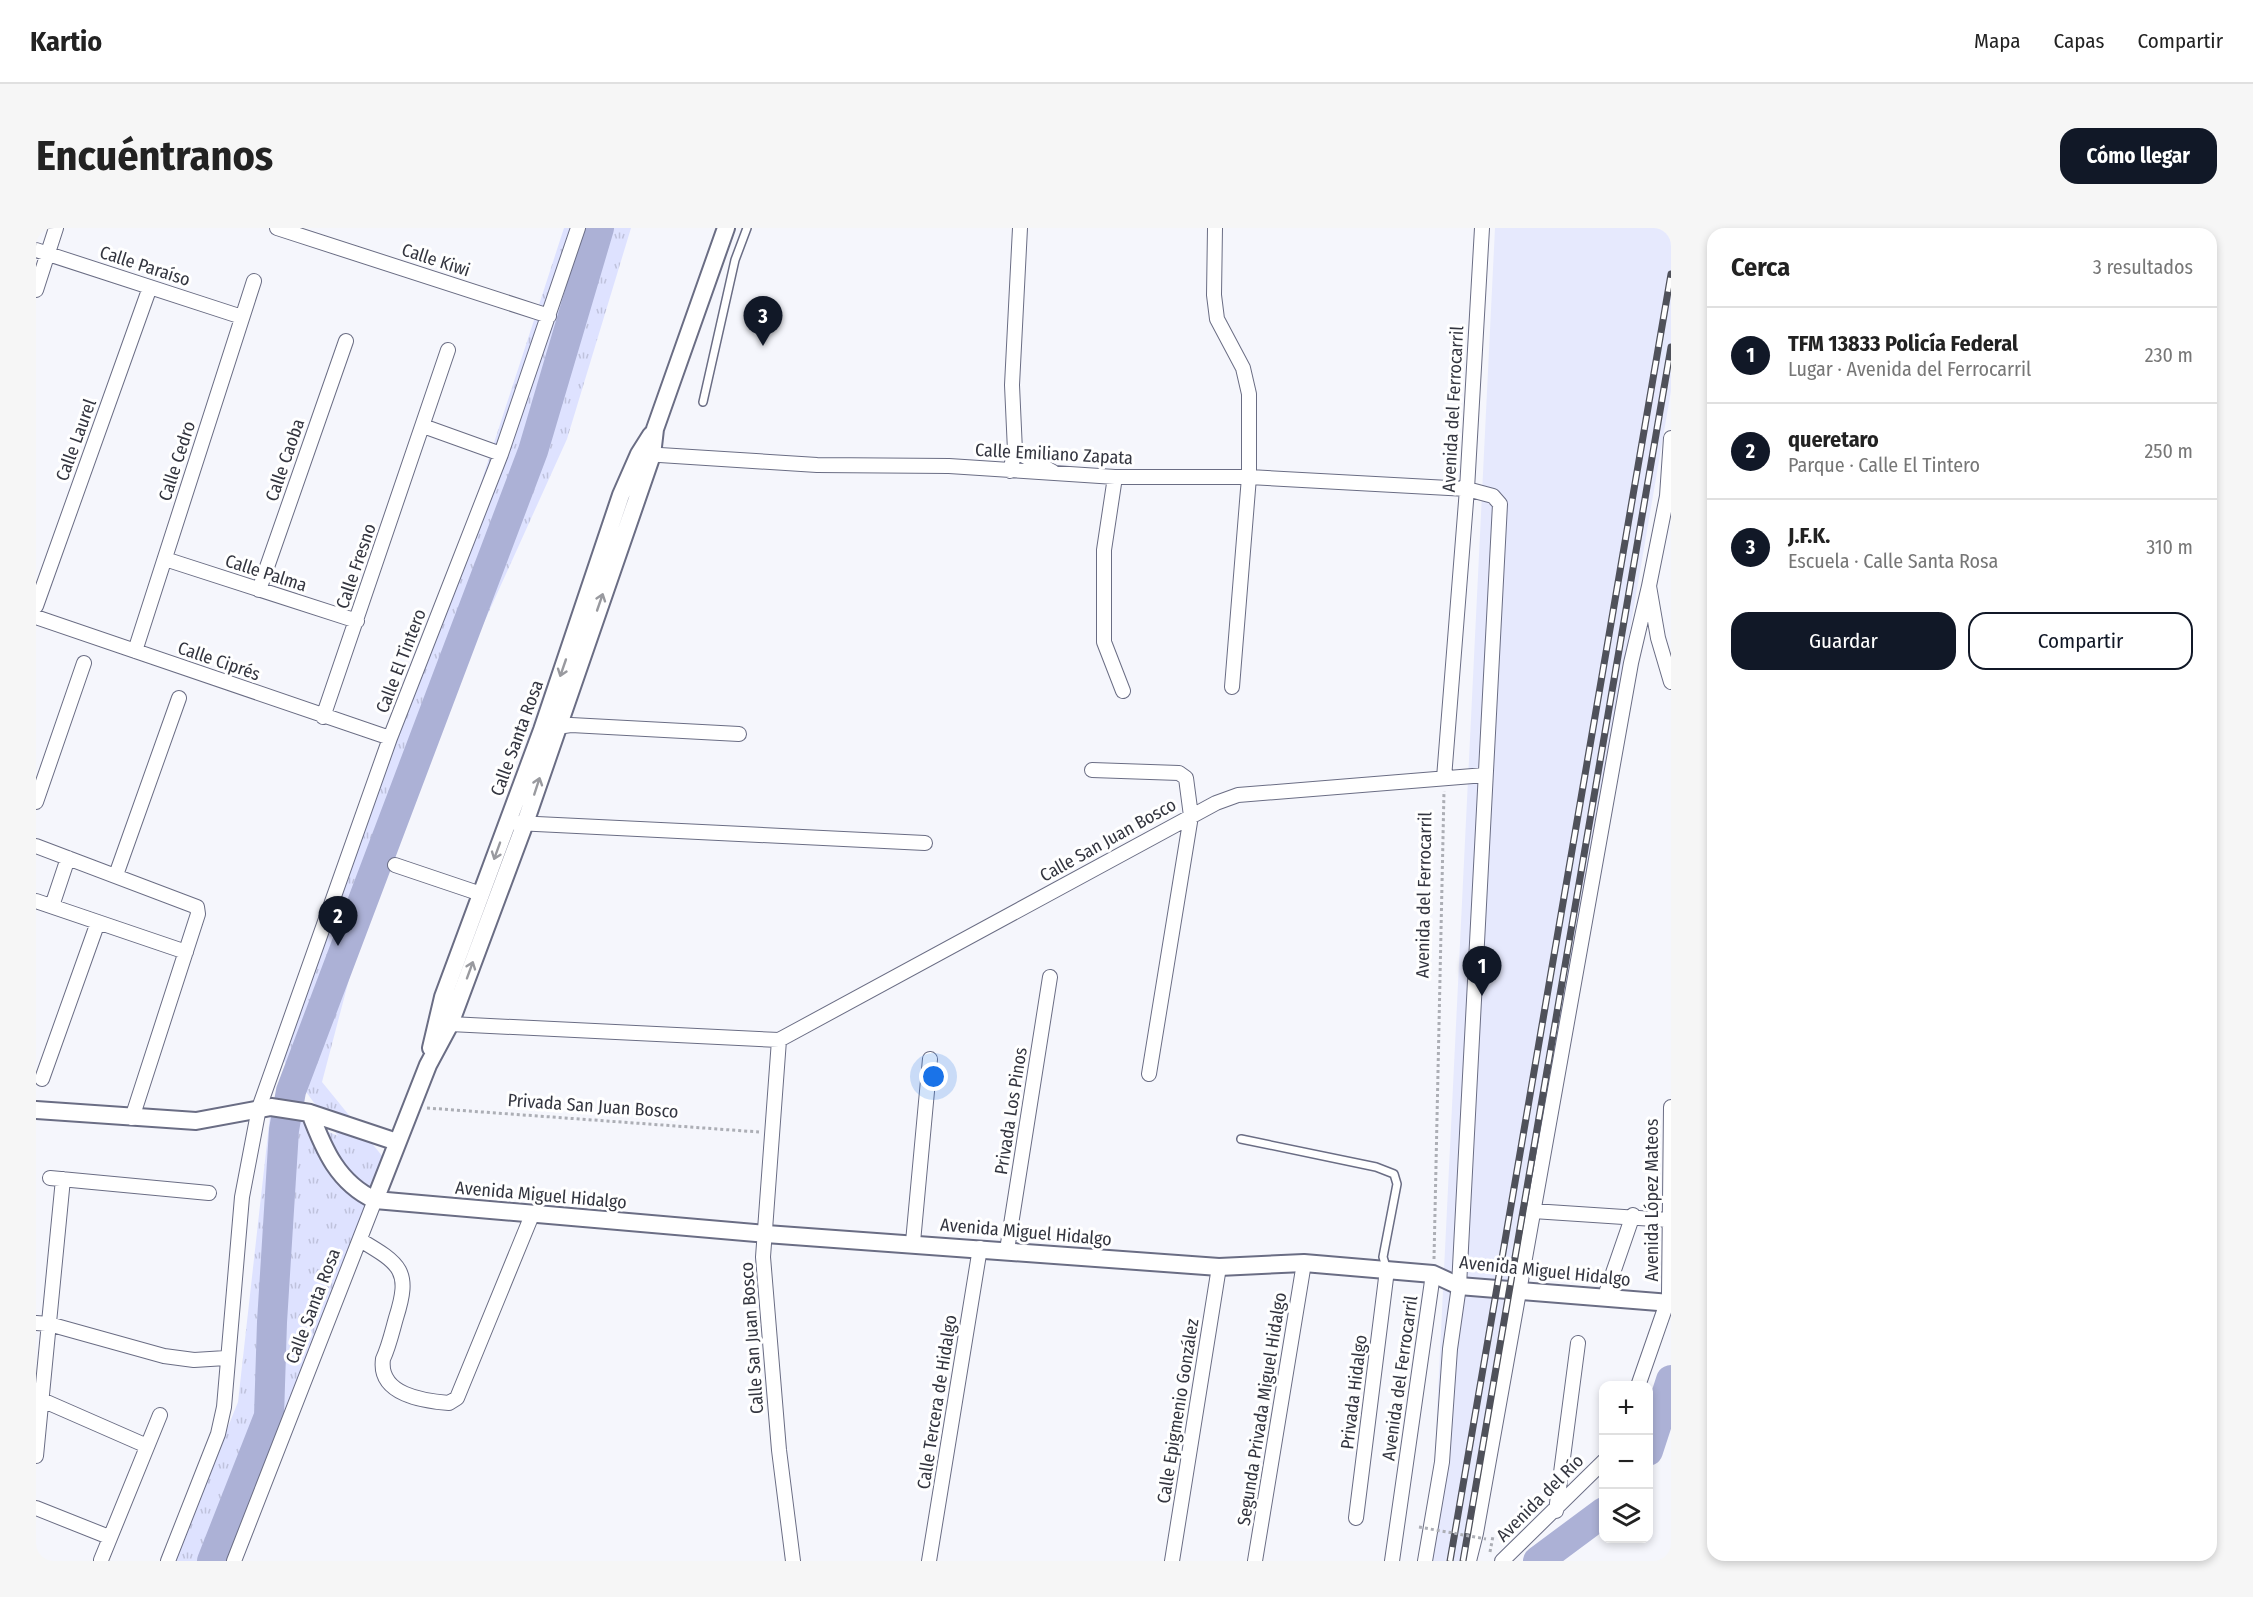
<!DOCTYPE html>
<html lang="es">
<head>
<meta charset="utf-8">
<style>
	:root { --surface:#fff; --page:#f6f6f6; --text:#222; --muted:#767676; --line:#e0e0e0; --accent:#111827 }
	body { margin:0; font-family:"Fira Sans Condensed",sans-serif; background:var(--page); color:var(--text) }
	.controls { position:absolute; right:18px; bottom:18px; display:grid; overflow:hidden; border-radius:12px; box-shadow:0 3px 9px #0003 }
	.controls button { width:54px; height:54px; display:grid; place-items:center; padding:0; border:0; border-bottom:2px solid var(--line); background:var(--surface); color:var(--text); font:30px sans-serif }
	.you { position:absolute; left:898px; top:849px; width:21px; height:21px; margin:-15px; border:4px solid #fff; border-radius:50%; background:#1a73e8; box-shadow:0 0 0 9px #1a73e833 }
	.badge { display:grid; place-items:center; width:39px; height:39px; border-radius:50%; background:var(--accent); color:#fff; font-size:20px; font-weight:700 }
	.pin { position:absolute; translate:-50% -50px; filter:drop-shadow(0 2px 3px #0008) }
	.pin::after { content:''; position:absolute; top:32px; width:21px; height:18px; background:inherit; clip-path:polygon(0 0,100% 0,50% 100%) }
	.list { margin:0; padding:0; list-style:none }
	h2 { display:flex; justify-content:space-between; align-items:center; height:78px; margin:0; padding:0 24px; font-size:26px }
	h2 small { font-size:20px; font-weight:400; color:var(--muted) }
	.list li { display:grid; grid-template-columns:39px 1fr auto; gap:18px; align-items:center; box-sizing:border-box; height:96px; padding:0 24px; border-top:2px solid var(--line) }
	.list b { display:block; font-size:22px; white-space:nowrap }
	.list p { margin:0; font-size:20px; white-space:nowrap; color:var(--muted) }
	.list em { font-size:20px; font-style:normal; color:var(--muted) }
	.actions { display:flex; gap:12px; padding:18px 24px }
	.actions a { flex:1; padding:14px 0; border:2px solid var(--accent); border-radius:18px; text-align:center; font-size:21px; color:var(--accent) }
	.actions .main { background:var(--accent); color:#fff }
	.icon { flex:none; width:33px; height:33px; fill:none; stroke:currentColor; stroke-width:2; stroke-linecap:round; stroke-linejoin:round }
	.map { position:relative; flex:none; width:1635px; height:1333px; overflow:hidden; border-radius:18px }
	header { display:flex; align-items:center; gap:36px; box-sizing:border-box; height:84px; padding:0 30px; background:var(--surface); border-bottom:2px solid var(--line) }
	header strong { font-size:28px }
	nav { display:flex; gap:33px; margin-inline-start:auto; font-size:21px }
	.intro { display:flex; align-items:center; justify-content:space-between; box-sizing:border-box; height:144px; padding:0 36px }
	h1 { margin:0; font-size:42px }
	.button { padding:15px 27px; border-radius:18px; background:var(--accent); color:#fff; font-size:21px; font-weight:700 }
	main { display:flex; gap:36px; padding:0 36px }
	aside { flex:1; background:var(--surface); border-radius:18px; box-shadow:0 3px 9px #0003 }
	.map>svg:first-child { display:block }
	.built { fill:#e6e9fd }
	.grass { fill:url(#grass-tufts) }
	.lines { fill:none; stroke-linecap:round; stroke-linejoin:round }
	.river { stroke:#acb1d6; stroke-width:30 }
	.service-casing { stroke:#6a6d84; stroke-width:10 }
	.minor-casing { stroke:#6a6d84; stroke-width:16 }
	.tertiary-casing { stroke:#6a6d84; stroke-width:20 }
	.path { stroke:#acaeb5; stroke-width:3; stroke-dasharray:3 3; stroke-linecap:butt }
	.service { stroke:#fff; stroke-width:7 }
	.minor { stroke:#fff; stroke-width:14 }
	.tertiary { stroke:#fff; stroke-width:16 }
	.rail-casing { stroke:#4f515a; stroke-width:7 }
	.rail { stroke:#fff; stroke-width:4.5; stroke-dasharray:14; stroke-linecap:butt }
	.path-bridge { stroke:#acaeb5; stroke-width:3; stroke-dasharray:3 3; stroke-linecap:butt }
	.oneway { stroke:#999a9f }
	.labels { text-anchor:middle; dominant-baseline:central; stroke-width:6; stroke-linejoin:round; paint-order:stroke }
	.street-label { font-size:18px; fill:#33353f; stroke:#fff }
</style>
</head>
<body>
<header>
<strong>Kartio</strong>
<nav><a>Mapa</a><a>Capas</a><a>Compartir</a></nav>
</header>
<div class="intro"><h1>Encuéntranos</h1><a class="button">Cómo llegar</a></div>
<main>
<div class="map">
<svg width="1635" height="1333" viewBox="0 0 1635 1333">
	<defs>
		<pattern id="grass-tufts" width="24" height="20" patternUnits="userSpaceOnUse" patternTransform="scale(1.5)"><rect width="24" height="20" fill="#dee2ff"/><path d="M3 7l-1-3M5 7V3M7 7l1-3M15 17l-1-3M17 17v-4M19 17l1-3" fill="none" stroke="#bfc2dc"/></pattern>
	</defs>
	<rect width="100%" height="100%" fill="#f5f6fc"/>
	<path class="built" d="M1459,0H1635V163L1434,1333H1391L1399,1226Z"/>
	<path class="grass" d="M528,0H595L531,211L350,611L286,854L347,929L279,1125L198,1333H138L202,1174L235,879L302,908L242,825L400,393Z"/>
	<g class="lines">
		<path class="river" d="M1612,1223L1635,1152
			M176,1333L233,1188L236,1094L248,902L255,863L497,223L563,0
			M1502,1333L1568,1284"/>
		<g class="service-casing">
			<path id="service" d="M667,174L699,32L711,0
				M1205,911L1340,939L1358,946L1361,956L1347,1029L1351,1042"/>
		</g>
		<g class="minor-casing">
			<path id="minor" d="M241,0L513,88
				M1179,0L1178,67L1181,91L1207,140L1213,166V249L1196,459
				M0,22L206,89
				M0,62L20,0
				M387,198L465,226
				M1635,210L1631,268L1613,358L1622,410L1635,454
				M979,223L1017,244
				M608,226L781,237L913,238L1079,249H1213L1431,261L1457,268L1464,276L1423,1058L1414,1121L1406,1234L1389,1333
				M974,243L979,223L976,157L984,0
				M1079,249L1068,322V414L1087,463
				M129,331L321,393
				M223,362L310,113
				M0,378L114,59
				M0,389L354,510
				M99,423L218,53
				M287,489L412,122
				M514,500L535,497L703,506
				M1056,542L1143,545L1150,550L1155,588L1113,846
				M1408,550L1431,261L1446,0
				M0,574L48,435
				M480,595L889,615
				M0,618L161,679L162,686L96,890
				M359,637L445,666
				M80,647L143,470
				M0,673L150,724
				M16,678L32,630
				M414,796L743,812L1180,575L1202,567L1449,547
				M743,812L727,1029L743,1222L757,1333
				M6,851L62,694
				M14,950L173,965
				M1497,983L1633,992
				M324,1012C365,1036 375,1043 360,1090C356,1104 353,1118 347,1131C342,1167 388,1173 413,1175L421,1170L496,987
				M877,1014L894,831
				M971,1022L1014,749
				M1633,1066L1635,879
				M1569,1068L1597,987
				M0,1095L13,1096L128,1128L158,1132L190,1130
				M1602,1158L1634,1066
				M6,1172L111,1218
				M0,1228L27,951
				M0,1280L73,1309
				M1520,1283L1542,1115
				M1320,1290L1351,1042
				M65,1332L124,1187
				M132,1333L182,1206L188,1179L206,969L223,880L354,510L465,226L542,0
				M198,1333L339,972
				M893,1333L944,1020
				M1136,1333L1183,1039
				M1219,1333L1268,1035
				M1356,1333L1397,1046
				M1433,1333L1440,1305L1595,435L1613,358
				M1466,1333L1568,1233"/>
		</g>
		<g class="tertiary-casing">
			<path id="tertiary" d="M395,820L407,769L506,502L585,267L603,226L615,207
				M0,882L160,893L235,879L274,885L361,914
				M274,885C288,922 302,955 339,972L730,1006L1183,1039L1268,1035L1397,1046L1423,1058L1635,1075
				M339,972L392,837L414,796L489,595L616,227L619,201L690,0"/>
		</g>
		<path class="path" d="M391,880L723,904
			M1398,1031L1408,563
			M1454,1324L1457,1308"/>
		<use href="#service" class="service"/>
		<use href="#minor" class="minor"/>
		<use href="#tertiary" class="tertiary"/>
		<g class="rail-casing">
			<path id="rail" d="M1414,1333L1635,46
				M1427,1333L1635,119"/>
		</g>
		<use href="#rail" class="rail"/>
		<path class="path-bridge" d="M1383,1299L1450,1311"/>
	</g>
	<defs><path id="oneway-shaft" d="M-6 0H5M1.5-3L5.5 0L1.5 3" fill="none" stroke-width="1.6" stroke-linecap="round" stroke-linejoin="round" transform="scale(1.5)"/></defs>
	<g class="oneway">
		<use href="#oneway-shaft" transform="translate(564 374) rotate(-71)"/>
		<use href="#oneway-shaft" transform="translate(527 440) rotate(109)"/>
		<use href="#oneway-shaft" transform="translate(501 558) rotate(-72)"/>
		<use href="#oneway-shaft" transform="translate(461 623) rotate(110)"/>
		<use href="#oneway-shaft" transform="translate(434 742) rotate(-70)"/>
	</g>
	<g class="labels">
		<g class="street-label">
			<text transform="translate(400 32) rotate(18)">Calle Kiwi</text>
			<text transform="translate(109 38) rotate(18)">Calle Paraíso</text>
			<text transform="translate(1417 181) rotate(-87)">Avenida del Ferrocarril</text>
			<text transform="translate(40 212) rotate(-70)">Calle Laurel</text>
			<text transform="translate(1018 226) rotate(3)">Calle Emiliano Zapata</text>
			<text transform="translate(249 232) rotate(-71)">Calle Caoba</text>
			<text transform="translate(141 233) rotate(-72)">Calle Cedro</text>
			<text transform="translate(320 338) rotate(-71)">Calle Fresno</text>
			<text transform="translate(230 345) rotate(18)">Calle Palma</text>
			<text transform="translate(183 433) rotate(19)">Calle Ciprés</text>
			<text transform="translate(365 433) rotate(-69)">Calle El Tintero</text>
			<text transform="translate(481 510) rotate(-70)">Calle Santa Rosa</text>
			<text transform="translate(1072 612) rotate(-29)">Calle San Juan Bosco</text>
			<text transform="translate(1388 667) rotate(-89)">Avenida del Ferrocarril</text>
			<text transform="translate(557 878) rotate(4)">Privada San Juan Bosco</text>
			<text transform="translate(975 883) rotate(-81)">Privada Los Pinos</text>
			<text transform="translate(505 967) rotate(5)">Avenida Miguel Hidalgo</text>
			<text transform="translate(1616 972) rotate(-90)">Avenida López Mateos</text>
			<text transform="translate(990 1004) rotate(5)">Avenida Miguel Hidalgo</text>
			<text transform="translate(1509 1043) rotate(6)">Avenida Miguel Hidalgo</text>
			<text transform="translate(277 1078) rotate(-69)">Calle Santa Rosa</text>
			<text transform="translate(716 1110) rotate(-94)">Calle San Juan Bosco</text>
			<text transform="translate(1364 1150) rotate(-82)">Avenida del Ferrocarril</text>
			<text transform="translate(1318 1164) rotate(-83)">Privada Hidalgo</text>
			<text transform="translate(901 1174) rotate(-81)">Calle Tercera de Hidalgo</text>
			<text transform="translate(1226 1181) rotate(-81)">Segunda Privada Miguel Hidalgo</text>
			<text transform="translate(1142 1183) rotate(-81)">Calle Epigmenio González</text>
			<text transform="translate(1504 1270) rotate(-45)">Avenida del Río</text>
		</g>
	</g>
</svg>
<div class="controls">
<button>+</button>
<button>−</button>
<button><svg class="icon" aria-label="layers" viewBox="0 0 24 24"><path d="M12 4l9 5-9 5-9-5zM3 14l9 5 9-5"/></svg></button>
</div>
<div class="you"></div>
<div class="pin badge" style="left:1446px;top:768px">1</div>
<div class="pin badge" style="left:302px;top:718px">2</div>
<div class="pin badge" style="left:727px;top:118px">3</div>
</div>
<aside>
<h2>Cerca<small>3 resultados</small></h2>
<ul class="list">
<li><span class="badge">1</span><div><b>TFM 13833 Policía Federal</b><p>Lugar · Avenida del Ferrocarril</p></div><em>230 m</em></li>
<li><span class="badge">2</span><div><b>queretaro</b><p>Parque · Calle El Tintero</p></div><em>250 m</em></li>
<li><span class="badge">3</span><div><b>J.F.K.</b><p>Escuela · Calle Santa Rosa</p></div><em>310 m</em></li>
</ul>
<div class="actions"><a class="main">Guardar</a><a>Compartir</a></div>
</aside>
</main>
</body>
</html>
